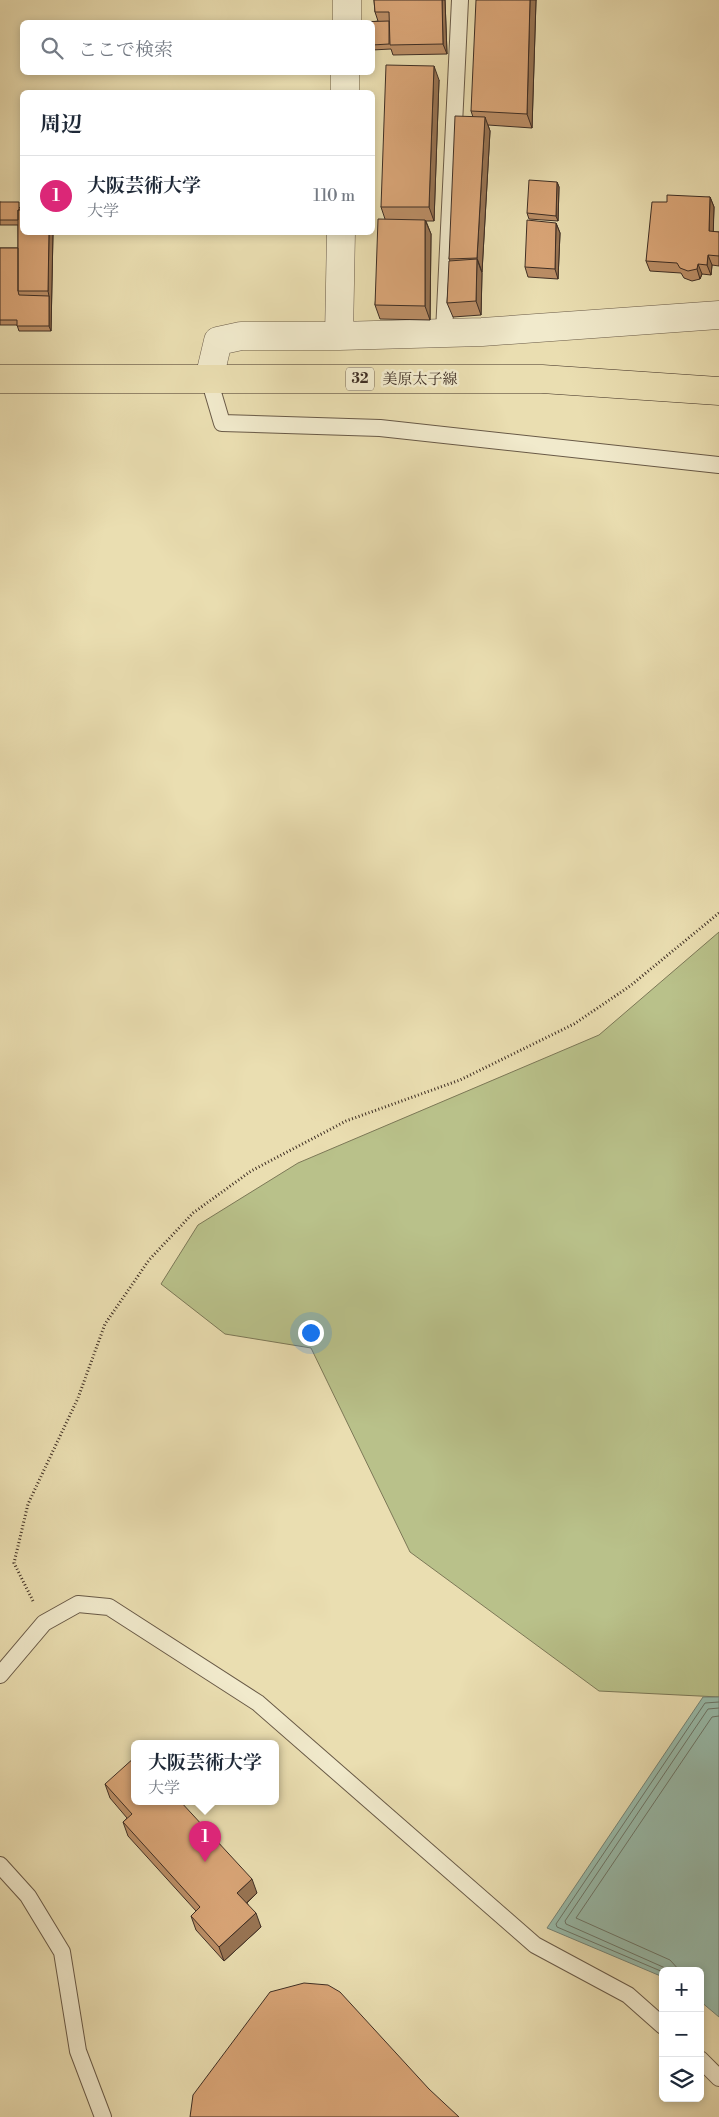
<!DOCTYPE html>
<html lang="ja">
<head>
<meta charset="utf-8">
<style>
	:root { --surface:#fff; --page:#f2f2f3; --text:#1f2937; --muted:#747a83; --line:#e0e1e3; --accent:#db2777 }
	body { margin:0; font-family:"Libre Bodoni","Noto Serif JP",serif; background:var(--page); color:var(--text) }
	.controls { position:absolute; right:15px; bottom:15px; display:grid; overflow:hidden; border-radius:8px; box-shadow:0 2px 8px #0003 }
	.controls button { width:45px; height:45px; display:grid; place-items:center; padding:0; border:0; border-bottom:1px solid var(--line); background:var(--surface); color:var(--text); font:25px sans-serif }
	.you { position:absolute; left:310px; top:1332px; width:18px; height:18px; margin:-12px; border:4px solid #fff; border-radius:50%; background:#1a73e8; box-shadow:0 0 0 8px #1a73e833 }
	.badge { display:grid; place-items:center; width:32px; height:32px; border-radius:50%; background:var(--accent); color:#fff; font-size:16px; font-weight:700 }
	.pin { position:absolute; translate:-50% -41px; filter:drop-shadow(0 1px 2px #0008) }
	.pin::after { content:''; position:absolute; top:26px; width:18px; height:15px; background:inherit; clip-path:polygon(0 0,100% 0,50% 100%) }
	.popup { position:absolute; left:131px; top:1740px; width:148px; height:65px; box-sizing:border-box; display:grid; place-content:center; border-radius:8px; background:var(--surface); filter:drop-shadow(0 1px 4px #0005); font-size:16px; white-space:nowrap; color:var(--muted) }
	.popup b { font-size:19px; color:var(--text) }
	.popup::after { content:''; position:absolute; left:50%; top:100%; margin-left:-10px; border:10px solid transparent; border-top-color:var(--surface) }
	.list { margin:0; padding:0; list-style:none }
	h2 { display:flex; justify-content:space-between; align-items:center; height:65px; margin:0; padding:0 20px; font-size:21px }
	h2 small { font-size:16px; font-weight:400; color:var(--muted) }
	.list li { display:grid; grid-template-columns:32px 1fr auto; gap:15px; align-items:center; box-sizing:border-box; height:80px; padding:0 20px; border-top:1px solid var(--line) }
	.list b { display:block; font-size:19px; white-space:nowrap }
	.list p { margin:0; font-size:16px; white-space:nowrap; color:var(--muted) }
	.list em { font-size:16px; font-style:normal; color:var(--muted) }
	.icon { flex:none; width:28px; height:28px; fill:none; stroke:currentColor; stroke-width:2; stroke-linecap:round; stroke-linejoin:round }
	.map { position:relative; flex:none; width:719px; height:2117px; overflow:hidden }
	.search { position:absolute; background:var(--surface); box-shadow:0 2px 8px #0003; left:20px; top:20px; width:355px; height:55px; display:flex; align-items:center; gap:12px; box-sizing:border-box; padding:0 18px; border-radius:8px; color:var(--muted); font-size:19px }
	.panel { position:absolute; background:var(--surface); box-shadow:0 2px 8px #0003; left:20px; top:90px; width:355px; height:145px; border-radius:8px }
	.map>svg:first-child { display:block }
	.green { fill:#b9c18a; stroke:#7c7857 }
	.water { fill:#98bcac; stroke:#748376 }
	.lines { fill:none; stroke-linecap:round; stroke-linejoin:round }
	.shore { stroke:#6b7568; stroke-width:1 }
	.service-casing { stroke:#695a47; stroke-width:18 }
	.minor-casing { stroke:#695a47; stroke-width:29 }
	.primary-casing { stroke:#3e2e24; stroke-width:29 }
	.path { stroke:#3e2e24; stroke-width:3; stroke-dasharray:1 2.5; stroke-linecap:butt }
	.service { stroke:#f1eacc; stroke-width:16 }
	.minor { stroke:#f1eacc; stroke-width:28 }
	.primary { stroke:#eadeb1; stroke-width:28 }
	.wall { fill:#bb8e66; stroke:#3e2e24 }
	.shaded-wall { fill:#987453; stroke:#3e2e24 }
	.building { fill:#d9a577; stroke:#3e2e24 }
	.labels { text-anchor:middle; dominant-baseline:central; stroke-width:5; stroke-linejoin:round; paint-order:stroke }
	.shield { fill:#f1eacc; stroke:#746656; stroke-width:1 }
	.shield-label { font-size:14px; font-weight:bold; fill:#3e2e24 }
	.street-label { font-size:15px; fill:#3e2e24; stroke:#f1eacc }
</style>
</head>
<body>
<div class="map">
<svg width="719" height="2117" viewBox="0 0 719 2117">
	<rect width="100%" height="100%" fill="#eadeb1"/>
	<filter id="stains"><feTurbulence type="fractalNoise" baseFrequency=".004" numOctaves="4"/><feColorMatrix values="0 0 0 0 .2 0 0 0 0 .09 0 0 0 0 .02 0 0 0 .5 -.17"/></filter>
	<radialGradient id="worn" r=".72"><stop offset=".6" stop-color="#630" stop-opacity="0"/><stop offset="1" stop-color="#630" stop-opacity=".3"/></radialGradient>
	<path class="green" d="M719,932V1697L599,1691L410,1552L311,1348L225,1334L161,1284L198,1225L298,1163L599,1035Z"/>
	<path class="water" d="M703,1697H719V2017L700,2001V1971H663V1977L547,1928Z"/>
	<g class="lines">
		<path class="shore" d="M672,1971L566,1924L565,1921L708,1709L719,1708
			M680,1971L670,1960L576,1918L712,1717L719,1716
			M663,1972L557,1927L556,1924L705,1703L719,1702"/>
		<g class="service-casing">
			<path id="service" d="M444,332L460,0
				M209,379L222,423L380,428L719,465
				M0,1675L44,1623L78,1604L109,1607L258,1703L535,1945L628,1995L663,2026
				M0,1865L28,1896L62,1952L78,2051L103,2117
				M700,2059L719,2078"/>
		</g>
		<g class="minor-casing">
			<path id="minor" d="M347,22V0
				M345,92V72
				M339,336L341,232
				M209,379L218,341L241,336H339L482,332L719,315"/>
		</g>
		<g class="primary-casing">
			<path id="primary" d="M0,379H542L719,391"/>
		</g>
		<path class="path" d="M33,1601L14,1563L28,1504L78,1398L105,1324L149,1260L193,1213L251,1171L346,1121L460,1080L574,1024L630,986L719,913"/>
		<use href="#service" class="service"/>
		<use href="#minor" class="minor"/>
		<use href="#primary" class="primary"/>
	</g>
	<path class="wall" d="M374,0H445L447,54L393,55L391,49L372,50V22L378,21L375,12Z
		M536,0L532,128L488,125L490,131L482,272L481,315L453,317L447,303L450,261L449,259L473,117L471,111Z
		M439,80L434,221H426L431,234L430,320L380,319L375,305L385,219L381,207Z
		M557,182L559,187L558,221L529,219L527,213Z
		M710,197L714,207L713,232H719V266L712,265L711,275L702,274L700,279L692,281L684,278L681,273L650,271L646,261L667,202Z
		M0,202L21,208L22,232H53L51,331H19L17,325H0V248H18V225H0Z
		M556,223L560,233L558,279L528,277L525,267Z
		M105,1784L257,1893L247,1903L261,1927L224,1961L196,1930L191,1916L196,1911L128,1836L123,1822L127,1818L110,1798Z"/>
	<path class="shaded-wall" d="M442,0H445L447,54L443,44Z
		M530,0H536L532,128L527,114Z
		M434,66L439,80L434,221L429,207Z
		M485,117L490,131L482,272L477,258Z
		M557,182L559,187L558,221L556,216Z
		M710,197L714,207L713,241L709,231Z
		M425,220L431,234L430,320L425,306Z
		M556,223L560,233L558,279L555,269Z
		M49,232H53L51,331L49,326V296L48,291Z
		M708,255L712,265L711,275L707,265Z
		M477,259L482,273L481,315L476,301Z
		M698,264L702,274L700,279L697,269Z
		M252,1879L257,1893L242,1907L237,1893Z
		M256,1913L261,1927L224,1961L219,1947Z"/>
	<path class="building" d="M374,0H442L443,44L390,45L389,12H375Z
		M476,0H530L527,114L471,111Z
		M389,21V44L372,45V22H357Z
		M386,65L434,66L429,207H381Z
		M455,116L485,117L477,258L449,259Z
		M529,180L557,182L556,216L527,213Z
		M667,195L710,197L709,231L719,232V256L708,255L707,265L698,264L697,269L688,271L680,268L677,263L646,261L652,202H667Z
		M0,202H19V210H18V220H0Z
		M18,210H22V232H49L48,291H18Z
		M378,219L425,220V306L375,305Z
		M527,220L556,223L555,269L525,267Z
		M0,248H18V291L19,295L49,296V326H17V320H0Z
		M477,259L476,301L447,303L449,261Z
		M135,1757V1801H180L252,1879L237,1893L256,1913L219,1947L191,1916L200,1907L123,1822L132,1814L105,1784Z
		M304,1983L328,1985L340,1992L429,2089L459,2117H190L193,2095L270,1992Z"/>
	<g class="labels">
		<rect class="shield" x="346" y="367.5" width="28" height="23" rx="4"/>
		<g class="shield-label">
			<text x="360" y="379">32</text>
		</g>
		<g class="street-label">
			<text x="420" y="379">美原太子線</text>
		</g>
	</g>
	<rect width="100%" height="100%" filter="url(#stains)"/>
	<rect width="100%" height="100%" fill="url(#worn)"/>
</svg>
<div class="controls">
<button>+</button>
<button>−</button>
<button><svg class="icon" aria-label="layers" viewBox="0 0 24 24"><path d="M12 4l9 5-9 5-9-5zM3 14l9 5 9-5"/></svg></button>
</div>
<div class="you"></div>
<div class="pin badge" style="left:205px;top:1862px">1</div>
<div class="popup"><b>大阪芸術大学</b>大学</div>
<div class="search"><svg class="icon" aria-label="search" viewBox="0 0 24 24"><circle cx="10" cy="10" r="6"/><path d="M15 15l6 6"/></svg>ここで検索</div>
<section class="panel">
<h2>周辺<small></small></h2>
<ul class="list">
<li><span class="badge">1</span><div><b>大阪芸術大学</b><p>大学</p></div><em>110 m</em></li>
</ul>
</section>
</div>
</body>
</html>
